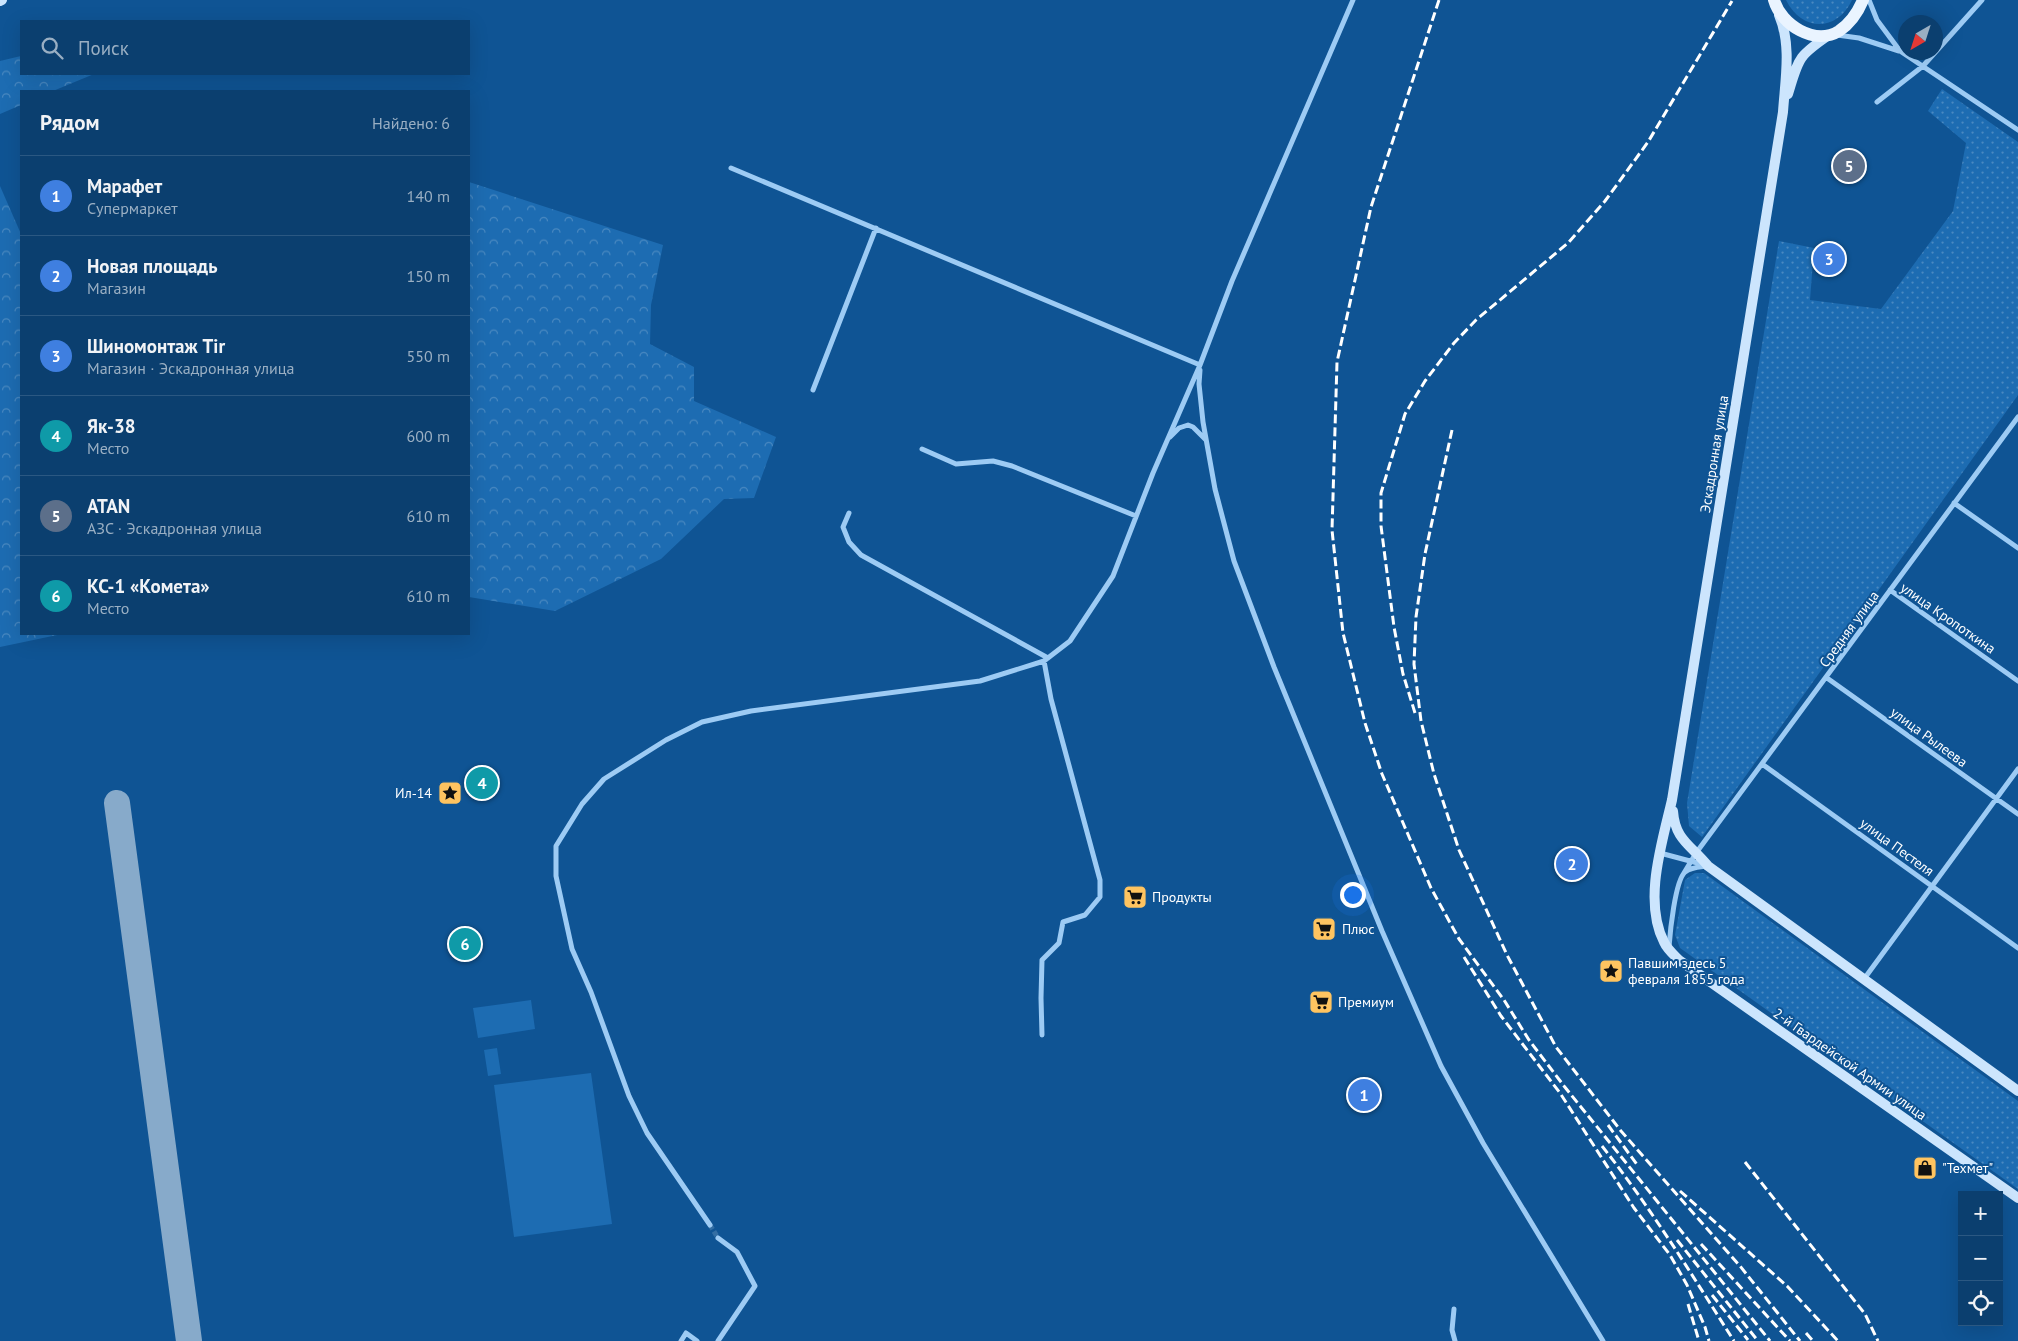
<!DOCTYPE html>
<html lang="ru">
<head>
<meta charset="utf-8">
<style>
	:root { --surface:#0b3f6f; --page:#144674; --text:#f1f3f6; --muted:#9aafc3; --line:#2b5882; --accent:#e69b98 }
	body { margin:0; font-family:"PT Sans",sans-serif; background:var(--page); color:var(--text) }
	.controls { position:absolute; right:15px; bottom:15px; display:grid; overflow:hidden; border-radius:0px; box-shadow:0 5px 20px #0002 }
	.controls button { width:45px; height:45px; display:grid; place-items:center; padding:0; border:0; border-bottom:1px solid var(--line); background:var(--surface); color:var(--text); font:25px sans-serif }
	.compass { position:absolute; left:1898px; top:15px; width:45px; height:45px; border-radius:50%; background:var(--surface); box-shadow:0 5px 20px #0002; rotate:219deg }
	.you { position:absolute; left:1352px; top:894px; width:18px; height:18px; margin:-12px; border:4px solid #fff; border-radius:50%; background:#1a73e8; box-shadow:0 0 0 8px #1a73e833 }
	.badge { display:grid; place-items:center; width:32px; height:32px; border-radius:50%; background:var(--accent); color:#fff; font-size:16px; font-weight:700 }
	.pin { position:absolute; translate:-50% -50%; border:2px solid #fff; box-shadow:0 1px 5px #0006 }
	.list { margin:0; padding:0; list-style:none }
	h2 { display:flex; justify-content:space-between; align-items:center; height:65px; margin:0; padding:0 20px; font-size:21px }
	h2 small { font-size:16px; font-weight:400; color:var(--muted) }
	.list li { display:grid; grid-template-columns:32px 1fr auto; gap:15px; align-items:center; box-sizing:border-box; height:80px; padding:0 20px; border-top:1px solid var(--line) }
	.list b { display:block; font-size:19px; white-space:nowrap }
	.list p { margin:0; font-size:16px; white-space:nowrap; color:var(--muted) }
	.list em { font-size:16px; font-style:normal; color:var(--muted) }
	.icon { flex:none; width:28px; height:28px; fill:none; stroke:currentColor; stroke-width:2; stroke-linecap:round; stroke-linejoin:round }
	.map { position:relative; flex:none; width:2018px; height:1341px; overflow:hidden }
	.search { position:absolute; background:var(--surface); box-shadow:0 5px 20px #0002; left:20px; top:20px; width:450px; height:55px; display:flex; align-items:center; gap:12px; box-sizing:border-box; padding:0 18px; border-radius:0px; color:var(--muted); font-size:19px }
	.panel { position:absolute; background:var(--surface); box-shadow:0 5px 20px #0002; left:20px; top:90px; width:450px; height:545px; border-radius:0px }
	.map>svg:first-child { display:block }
	.grass { fill:url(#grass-dots) }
	.forest { fill:url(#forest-crowns) }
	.pitch { fill:#1d6cb2 }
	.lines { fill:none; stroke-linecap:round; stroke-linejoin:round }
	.taxiway { stroke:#87aaca; stroke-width:26 }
	.street-tunnel { stroke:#336ea4; stroke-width:5; stroke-dasharray:5 2.5; stroke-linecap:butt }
	.street { stroke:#9dcbf4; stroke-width:5 }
	.secondary { stroke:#cce5fd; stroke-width:10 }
	.primary { stroke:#eaf4ff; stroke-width:12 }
	.rail { stroke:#fff; stroke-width:3; stroke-dasharray:9 4; stroke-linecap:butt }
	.labels { text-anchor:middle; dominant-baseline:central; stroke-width:4; stroke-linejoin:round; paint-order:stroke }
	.street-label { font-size:14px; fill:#fff; stroke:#0f5494 }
	.poi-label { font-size:14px; fill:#fff; stroke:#0f5494; text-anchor:start }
</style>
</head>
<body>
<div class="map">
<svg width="2018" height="1341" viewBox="0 0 2018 1341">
	<defs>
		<pattern id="grass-dots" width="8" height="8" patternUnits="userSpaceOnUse" patternTransform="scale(1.25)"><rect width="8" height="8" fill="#1d6cb2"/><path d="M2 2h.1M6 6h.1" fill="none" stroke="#4a89c1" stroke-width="1.8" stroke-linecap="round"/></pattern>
		<pattern id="forest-crowns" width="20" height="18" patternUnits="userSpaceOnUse" patternTransform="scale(1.25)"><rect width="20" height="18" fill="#1d6cb2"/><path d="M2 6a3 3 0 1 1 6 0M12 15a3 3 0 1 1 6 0" fill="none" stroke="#4a89c1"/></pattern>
	</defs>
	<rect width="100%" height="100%" fill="#0f5494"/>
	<path class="grass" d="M1786,0H1852C1837,32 1802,32 1786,0Z
		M1942,89L2018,142V395L1702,837L1689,826L1687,803L1779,241L1814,248L1810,300L1881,309L1953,211L1966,143L1928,111Z
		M1695,873H1704L2018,1101V1189L1680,948L1675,935L1685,880Z"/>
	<path class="forest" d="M21,56V74H94L53,91H21V105L0,114V61Z
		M469,182L663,245L651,305L650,344L694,367V401L776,437L754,498L724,499L661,559L555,611L469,597Z
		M0,186L21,234V634H62L0,647Z"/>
	<path class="pitch" d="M531,1000L535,1029L478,1038L473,1008Z
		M497,1048L501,1074L488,1076L484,1050Z
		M591,1073L612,1224L514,1237L494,1085Z"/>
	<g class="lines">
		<path class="taxiway" d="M117,803L189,1341"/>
		<path class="street-tunnel" d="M710,1225L718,1238"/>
		<path class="street" d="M1869,0L1877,20L1900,51L2018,130
			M1837,35L1859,38L1899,51
			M1877,102L1923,66L1982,0
			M731,168L1200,365
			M1200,370L1199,384L1203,422L1215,489L1234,561L1274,667L1382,931L1441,1066L1483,1143L1603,1341
			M813,390L876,228
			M1170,437L1179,428L1188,425L1193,427L1206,440
			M922,449L956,464L993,461L1012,466L1136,516
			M1954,503L2018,548
			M849,513L843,527L849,542L861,555L1048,658
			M1890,590L2018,681
			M1827,678L2018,814
			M1762,764L2018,948
			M1660,853L1705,865
			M1684,873L1696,853L2018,417
			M1669,947C1670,933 1675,881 1685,872C1691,867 1700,867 1707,866
			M1864,979L2018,769
			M1042,1035L1041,998L1042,960L1059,943L1063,922L1085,915L1100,897V880L1051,699L1044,661
			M710,1225L647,1133L629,1096L591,992L572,949L556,876V846L582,804L604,779L666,740L702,722L751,711L980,681L1044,661L1070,641L1113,576L1153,473L1200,365L1232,281L1353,0
			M1454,1309L1452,1330L1455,1341
			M681,1341L686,1333L697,1341
			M718,1341L755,1286L737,1252L718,1238"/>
		<path class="secondary" d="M0,1L2,0
			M1779,15C1792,45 1785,81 1783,112L1672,800C1662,843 1643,901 1664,942C1667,949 1674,955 1679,960L2018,1198
			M1788,94C1799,58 1797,57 1829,35
			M1673,811C1675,840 1691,845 1708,866L2018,1091"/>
		<path class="primary" d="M1774,0C1781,25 1815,46 1839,31C1851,23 1858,12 1863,0"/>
		<path class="rail" d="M1439,0L1371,207L1337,362L1332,530L1343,633L1365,723L1382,774L1431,888L1459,939L1504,1000L1529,1040L1564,1086L1770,1341
			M1452,430L1425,554L1416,617L1414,664L1421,721L1434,774L1459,850L1507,955L1556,1047L1621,1131L1740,1266L1800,1341
			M1415,713L1403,674L1394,627L1381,526V493L1405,414L1425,381L1454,343L1476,320L1568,243L1605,201L1648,142L1732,1
			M1464,957L1501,1016L1560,1093L1634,1208L1670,1255L1687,1285L1705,1327L1709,1341
			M1608,1125L1638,1166
			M1602,1146C1651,1208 1692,1275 1734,1341
			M1745,1162L1865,1314L1878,1341
			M1680,1191L1787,1286L1838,1341
			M1677,1240L1758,1341
			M1701,1244L1790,1341
			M1712,1295L1748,1340
			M1688,1304L1699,1341
			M1806,1333L1813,1341"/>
	</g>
	<defs>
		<g id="sight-square" transform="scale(1.25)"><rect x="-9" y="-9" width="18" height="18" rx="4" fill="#ffc460" stroke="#0f5494"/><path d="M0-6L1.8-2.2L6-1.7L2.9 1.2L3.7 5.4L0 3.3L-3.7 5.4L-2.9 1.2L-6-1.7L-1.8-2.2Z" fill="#111"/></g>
		<g id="supermarket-square" transform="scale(1.25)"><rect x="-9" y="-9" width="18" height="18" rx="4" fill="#ffc460" stroke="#0f5494"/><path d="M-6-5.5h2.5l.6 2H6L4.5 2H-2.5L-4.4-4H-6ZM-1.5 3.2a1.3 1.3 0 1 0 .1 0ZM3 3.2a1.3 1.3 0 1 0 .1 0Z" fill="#111"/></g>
		<g id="shop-square" transform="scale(1.25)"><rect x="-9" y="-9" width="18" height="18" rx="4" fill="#ffc460" stroke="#0f5494"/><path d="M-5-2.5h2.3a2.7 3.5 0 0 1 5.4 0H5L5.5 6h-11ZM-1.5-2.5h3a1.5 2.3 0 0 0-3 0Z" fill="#111"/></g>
	</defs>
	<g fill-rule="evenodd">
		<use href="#sight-square" x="450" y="793"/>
		<use href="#supermarket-square" x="1135" y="897"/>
		<use href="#supermarket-square" x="1324" y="929"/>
		<use href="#sight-square" x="1611" y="971"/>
		<use href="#supermarket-square" x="1321" y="1002"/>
		<use href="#shop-square" x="1925" y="1168"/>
	</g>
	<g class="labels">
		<g class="street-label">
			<text transform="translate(1714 454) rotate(-81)">Эскадронная улица</text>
			<text transform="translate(1948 618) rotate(35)">улица Кропоткина</text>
			<text transform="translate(1849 629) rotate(-54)">Средняя улица</text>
			<text transform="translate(1929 737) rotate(36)">улица Рылеева</text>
			<text transform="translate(1897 847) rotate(36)">улица Пестеля</text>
			<text transform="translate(1850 1064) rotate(35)">2-й Гвардейской Армии улица</text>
		</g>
		<g class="poi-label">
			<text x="432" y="793" text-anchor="end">Ил-14</text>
			<text x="1152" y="897">Продукты</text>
			<text x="1342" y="929">Плюс</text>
			<text x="1628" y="963">Павшим здесь 5<tspan x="1628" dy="16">февраля 1855 года</tspan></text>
			<text x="1338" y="1002">Премиум</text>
			<text x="1942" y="1168">"Техмет"</text>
		</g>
	</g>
</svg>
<div class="controls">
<button>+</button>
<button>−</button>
<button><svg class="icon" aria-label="locate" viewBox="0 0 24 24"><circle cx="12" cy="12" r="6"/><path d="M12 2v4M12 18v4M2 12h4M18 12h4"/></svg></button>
</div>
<svg class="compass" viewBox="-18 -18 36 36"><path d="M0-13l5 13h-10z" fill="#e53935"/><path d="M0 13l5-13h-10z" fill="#9aafc3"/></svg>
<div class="you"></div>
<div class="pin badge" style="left:1364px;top:1095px;background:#3f7fe0">1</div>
<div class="pin badge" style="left:1572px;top:864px;background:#3f7fe0">2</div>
<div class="pin badge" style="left:1829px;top:259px;background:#3f7fe0">3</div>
<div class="pin badge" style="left:482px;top:783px;background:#0f9aa8">4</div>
<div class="pin badge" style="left:1849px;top:166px;background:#5c6f8a">5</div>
<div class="pin badge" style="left:465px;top:944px;background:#0f9aa8">6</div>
<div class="search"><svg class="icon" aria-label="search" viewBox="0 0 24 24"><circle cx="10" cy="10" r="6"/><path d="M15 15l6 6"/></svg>Поиск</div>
<section class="panel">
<h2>Рядом<small>Найдено: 6</small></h2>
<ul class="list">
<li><span class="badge" style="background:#3f7fe0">1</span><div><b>Марафет</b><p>Супермаркет</p></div><em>140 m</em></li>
<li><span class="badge" style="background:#3f7fe0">2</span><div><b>Новая площадь</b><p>Магазин</p></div><em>150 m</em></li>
<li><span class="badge" style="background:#3f7fe0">3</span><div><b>Шиномонтаж Tir</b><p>Магазин · Эскадронная улица</p></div><em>550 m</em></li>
<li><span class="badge" style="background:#0f9aa8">4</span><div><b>Як-38</b><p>Место</p></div><em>600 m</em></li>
<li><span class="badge" style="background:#5c6f8a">5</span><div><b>ATAN</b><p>АЗС · Эскадронная улица</p></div><em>610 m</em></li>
<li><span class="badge" style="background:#0f9aa8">6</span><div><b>КС-1 «Комета»</b><p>Место</p></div><em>610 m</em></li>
</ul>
</section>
</div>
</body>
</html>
